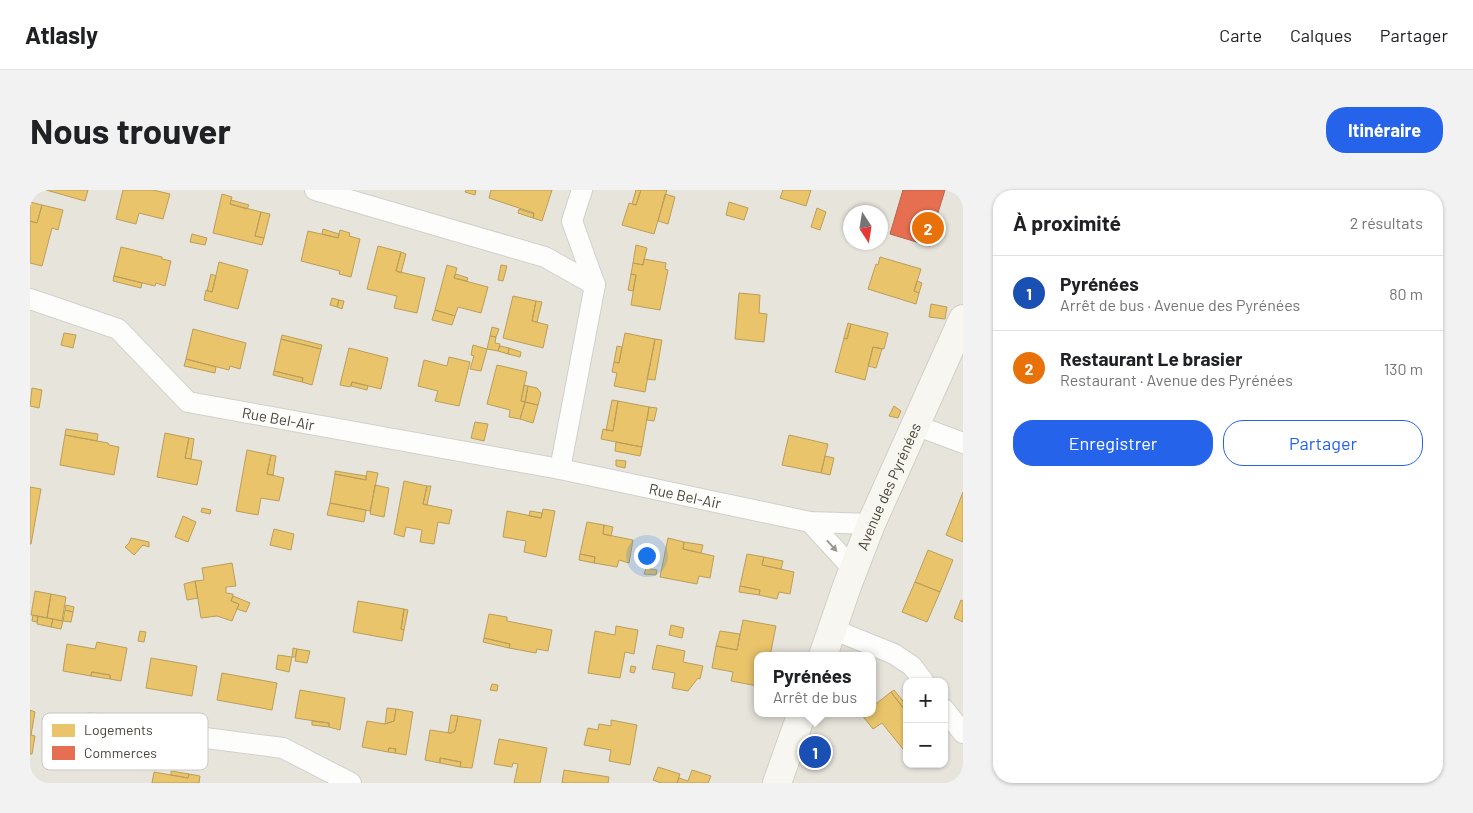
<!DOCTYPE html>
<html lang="fr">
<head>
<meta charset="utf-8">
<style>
	:root { --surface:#fff; --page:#f2f2f2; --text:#202124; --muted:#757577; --line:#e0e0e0; --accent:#2563eb }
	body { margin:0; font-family:Barlow,sans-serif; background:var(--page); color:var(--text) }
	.controls { position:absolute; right:15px; bottom:15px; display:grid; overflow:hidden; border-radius:10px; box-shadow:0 1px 4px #0004 }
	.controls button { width:45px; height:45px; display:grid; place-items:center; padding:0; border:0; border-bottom:1px solid var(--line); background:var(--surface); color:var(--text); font:25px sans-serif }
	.compass { position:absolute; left:813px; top:15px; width:45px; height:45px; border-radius:50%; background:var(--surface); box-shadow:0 1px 4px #0004; rotate:168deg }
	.you { position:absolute; left:616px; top:365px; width:18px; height:18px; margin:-12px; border:4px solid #fff; border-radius:50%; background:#1a73e8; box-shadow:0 0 0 8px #1a73e833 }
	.badge { display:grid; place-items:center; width:32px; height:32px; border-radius:50%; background:var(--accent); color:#fff; font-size:16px; font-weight:700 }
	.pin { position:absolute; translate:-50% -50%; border:2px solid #fff; box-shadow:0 1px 5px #0006 }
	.popup { position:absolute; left:724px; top:462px; width:122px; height:65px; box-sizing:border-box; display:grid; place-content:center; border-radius:10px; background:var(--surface); filter:drop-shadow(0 1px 4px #0005); font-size:16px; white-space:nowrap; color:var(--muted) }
	.popup b { font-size:19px; color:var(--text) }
	.popup::after { content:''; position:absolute; left:50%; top:100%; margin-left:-10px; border:10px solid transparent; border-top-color:var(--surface) }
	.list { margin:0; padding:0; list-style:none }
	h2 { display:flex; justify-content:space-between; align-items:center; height:65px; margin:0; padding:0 20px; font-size:21px }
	h2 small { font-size:16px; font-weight:400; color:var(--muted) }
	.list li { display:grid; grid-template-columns:32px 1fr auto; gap:15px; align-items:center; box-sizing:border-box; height:75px; padding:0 20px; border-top:1px solid var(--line) }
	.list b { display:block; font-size:19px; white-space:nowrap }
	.list p { margin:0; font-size:16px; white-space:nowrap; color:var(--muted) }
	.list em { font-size:16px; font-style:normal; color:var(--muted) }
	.actions { display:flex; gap:10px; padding:15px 20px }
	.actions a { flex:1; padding:11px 0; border:1px solid var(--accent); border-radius:20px; text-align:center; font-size:18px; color:var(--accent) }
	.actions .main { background:var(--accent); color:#fff }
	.map { position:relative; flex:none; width:933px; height:593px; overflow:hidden; border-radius:20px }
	header { display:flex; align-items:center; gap:30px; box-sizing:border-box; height:70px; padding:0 25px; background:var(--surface); border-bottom:1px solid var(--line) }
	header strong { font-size:24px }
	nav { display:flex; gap:28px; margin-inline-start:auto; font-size:18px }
	.intro { display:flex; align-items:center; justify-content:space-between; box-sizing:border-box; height:120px; padding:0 30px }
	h1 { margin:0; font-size:35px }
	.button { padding:12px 22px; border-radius:20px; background:var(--accent); color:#fff; font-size:18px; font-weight:700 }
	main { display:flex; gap:30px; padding:0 30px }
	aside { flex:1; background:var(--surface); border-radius:20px; box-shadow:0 1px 4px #0004 }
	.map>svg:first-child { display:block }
	.residential { fill:#e7e4dc; fill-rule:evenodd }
	.homes { fill:#e9c46a; stroke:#ba9e5b }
	.shops { fill:#e76f51; stroke:#b8624a }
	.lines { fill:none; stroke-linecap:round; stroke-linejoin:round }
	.street-casing { stroke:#d2d0cb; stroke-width:22 }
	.secondary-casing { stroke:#d3cfc5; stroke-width:30 }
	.street { stroke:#fdfdfc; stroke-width:20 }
	.secondary { stroke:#f7f6f1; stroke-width:28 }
	.oneway { fill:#9b9791 }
	.labels { text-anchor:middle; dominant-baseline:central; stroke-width:5; stroke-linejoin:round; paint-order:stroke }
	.street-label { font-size:15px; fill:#4b4439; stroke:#fff }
	.key { fill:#fff; stroke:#c9c7c4; stroke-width:1 }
	.key-label { font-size:14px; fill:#4b4439 }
</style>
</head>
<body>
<header>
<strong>Atlasly</strong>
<nav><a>Carte</a><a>Calques</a><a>Partager</a></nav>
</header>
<div class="intro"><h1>Nous trouver</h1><a class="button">Itinéraire</a></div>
<main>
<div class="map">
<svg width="933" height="593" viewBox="0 0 933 593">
	<rect width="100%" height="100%" fill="#f4f2ee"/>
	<path class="residential" d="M0,0H933V593H0ZM821,22H851V52H821ZM728,466H842V523H728ZM877,492H914V574H877Z"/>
	<path class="homes" d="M16,0H58L55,11Z
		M93,0H123L140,4L133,29L109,23L106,34L86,29Z
		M436,0H446L445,5L435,2Z
		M461,0H522L512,31L503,28L504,23L459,8Z
		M606,0H611L606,15L602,14Z
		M611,0H637L624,44L592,35L599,13L606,15Z
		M753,0H781L776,16L750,8Z
		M192,4L202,7L200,14L231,22L225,46L234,48L232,55L183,43Z
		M635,4L645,7L638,34L628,31Z
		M201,10L219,15L217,19L200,14Z
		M0,12L12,15L7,33L0,31Z
		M699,12L718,18L714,30L696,25Z
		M12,15L33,20L28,40L22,38L12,76L0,73V31L7,33Z
		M787,18L796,22L790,40L781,37Z
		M489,19L504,24L503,28L488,23Z
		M231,22L240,24L234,48L225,46Z
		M293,39L309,44L308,48L292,44Z
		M310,40L320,43L319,46L330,49L321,87L309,84L310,81L271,71L278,41L308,48Z
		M162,44L177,48L175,55L160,52Z
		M606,55L617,58L613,75L603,73Z
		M348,56L371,62L366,81L395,88L387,123L364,118L367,106L337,99Z
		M91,57L132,67V69L141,71L135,96L126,93L125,96L84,86Z
		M371,62L376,64L371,83L366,81Z
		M850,67L891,79L884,101L889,103L886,114L838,99L846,74L848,75Z
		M614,69L636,73L635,79L638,80L630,120L601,115L606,85L601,84L603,73L613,75Z
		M189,72L218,80L208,119L174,110L176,100L182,102Z
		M417,75L427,78L424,88L458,97L451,123L428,117L425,126L405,120Z
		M471,75L477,76L473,91L468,90Z
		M181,84L186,86L182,102L177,101Z
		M426,84L438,88L437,91L424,88Z
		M601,84L606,85L603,101L598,100Z
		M84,86L112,93L111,98L83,91Z
		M887,91L892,93L889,103L884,101Z
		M709,103L730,105L729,123L737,124L734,152L705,149Z
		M483,106L506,111L502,131L518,135L513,158L473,148Z
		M302,108L309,110L307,117L300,115Z
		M309,110L314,111L312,119L307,117Z
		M506,111L512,112L507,132L502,131Z
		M901,114L917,117L915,129L899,127Z
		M405,120L425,126L422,135L402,130Z
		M818,133L821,134L817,149L814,148Z
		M821,134L858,143L854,159L843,157L835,190L805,182L814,148L817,149Z
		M462,137L469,139L466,147L460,146Z
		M163,139L216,153L210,179L200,176L199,180L156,169Z
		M34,143L46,145L43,158L31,155Z
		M595,143L625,149L615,202L584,196L587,183L582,182L584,172L589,173Z
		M252,145L292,155L291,159L251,149Z
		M460,146L466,147L465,153L470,154L468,161L457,159Z
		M251,149L291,159L282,195L272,192L273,188L244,181Z
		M625,149L632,150L625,190L617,189Z
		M443,155L457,159L451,181L440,179L444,166L441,165Z
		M470,156L479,158L478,164L468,161Z
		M587,156L592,157L589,173L584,172Z
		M843,157L852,159L846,178L838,176Z
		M319,158L358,168L351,199L322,192L320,197L310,195Z
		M479,158L491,162L490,167L478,164Z
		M419,167L440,172L429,216L405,211L408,201L388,196L394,170L417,176Z
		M156,169L186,177L185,183L154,176Z
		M467,175L497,182L491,211L495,212L490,229L479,227L480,220L457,214Z
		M244,181L273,188L272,192L243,185Z
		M322,192L338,196L337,200L321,196Z
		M494,195L498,196L495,212L491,211Z
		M498,196L507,198L511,203L508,215L495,212Z
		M2,198L12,200L9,218L0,216Z
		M582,210L588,211L583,241L576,240Z
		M588,211L619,217L612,257L571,249L573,239L583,241Z
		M495,212L508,215L503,233L490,229Z
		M864,216L871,221L868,228L859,226Z
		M619,217L627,218L624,231L617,230Z
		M445,232L458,234L454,251L441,248Z
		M36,239L68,244L67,251L35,245Z
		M135,243L159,248L155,268L172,271L167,295L127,287Z
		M35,245L78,253L79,255L89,257L84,285L30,275Z
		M759,245L798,254L791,283L752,275Z
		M159,248L164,249L161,269L155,268Z
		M586,252L612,257L610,266L585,261Z
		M217,260L241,265L237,284L254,288L249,311L231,308L228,325L206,321Z
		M241,265L246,266L243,285L237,284Z
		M795,266L804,268L800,285L791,283Z
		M586,270L596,271L595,278L586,276Z
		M305,281L336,286V290L305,284Z
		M337,281L348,283L340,321L300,313L305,284L336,290Z
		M374,291L397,296L393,314L422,320L419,334L408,332L404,354L390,352L392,340L376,337L374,347L364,344Z
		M345,295L359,298L354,327L340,324Z
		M397,296H401L397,315L393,314Z
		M0,297L11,299L1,354H0Z
		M933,302V352L916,345Z
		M300,313L336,320L334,332L297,325Z
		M172,318L181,320L180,324L171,322Z
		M513,319L525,321L516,367L494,362L496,351L473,347L477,321L511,328Z
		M500,321L512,323L511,328L499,326Z
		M153,326L166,332L158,352L145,347Z
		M557,332L574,335L573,344L603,350L599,373L589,370L587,377L564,373L565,367L550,364Z
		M574,335L583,337L581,346L573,344Z
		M244,339L264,344L261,360L240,355Z
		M101,348L119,352V357L113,355L104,365L95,357L99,353Z
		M638,348L654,352L653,359L684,366L680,388L669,386L667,394L630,387Z
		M654,352L673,355L671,363L653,359Z
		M898,360L923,370L910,402L885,392Z
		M550,364L565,367L564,373L549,370Z
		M717,364L734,367L732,375L764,382L760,404L749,402L747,409L729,405L730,400L710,396Z
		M734,367L753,371L751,379L732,375Z
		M202,373L206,396L196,397V403L203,404V406L201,411L209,414L202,431L187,426L171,428L165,391L174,390L172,378Z
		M616,378L627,380L626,385L614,384Z
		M165,391L168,408L157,410L154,394Z
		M885,392L910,402L897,432L872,422Z
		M710,396L730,400L729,405L709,402Z
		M5,401L21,404L17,428L1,425Z
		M21,404L36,407L32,431L17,428Z
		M203,406L220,413L216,422L207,419L209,414L201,411Z
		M931,410L933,411V432L924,428Z
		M328,411L374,419L371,439L374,440L372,451L323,442Z
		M36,415L44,417L43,422L35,420Z
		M374,419L378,420L374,440L371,439Z
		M35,420L43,422L41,432L33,431Z
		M459,424L477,427V431L522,440L518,461L507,459L506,463L479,458L480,454L454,448Z
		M3,425L8,426L7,432L2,431Z
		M8,426L23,429L21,437L7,434Z
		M23,429L33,431L31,439L21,437Z
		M713,430L746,436L740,466H728V496L701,491L703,482L682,478L686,456L707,460Z
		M641,435L654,438L652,448L639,445Z
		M586,436L608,440L604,464L595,462L590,488L558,483L565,441L585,445Z
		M110,441L116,442L114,452L108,451Z
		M690,441L710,444L707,460L686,456Z
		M454,448L480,454L479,458L453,452Z
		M67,452L97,458L91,491L80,489V485L62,482L61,486L33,481L37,454L65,459Z
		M627,455L655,461L653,472L673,476L670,489L668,488L658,501L642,498L645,483L622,479Z
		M263,458L267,459L265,467H262Z
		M267,459L280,461L277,473L265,471Z
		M248,465L262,467L259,482L246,479Z
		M121,468L167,476L162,506L116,498Z
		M601,476L606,477L604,483L600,482Z
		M62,482L80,485V489L61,486Z
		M192,483L247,493L242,520L187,510Z
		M462,494L468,495L467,501L460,500Z
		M270,500L315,508L310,540L299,537V533L265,528Z
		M864,500L877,516L874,519L861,502Z
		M861,502L874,519L877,517V564L852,533L843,539L831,524L842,523V517Z
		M357,518L366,519L364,531L355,534Z
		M366,519L383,522L376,565L365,563L366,559L359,558L358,562L332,557L337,531L355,534L364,531Z
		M0,520L5,522L1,545L5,546L2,564H0Z
		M421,525L428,526L425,541L421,543H418Z
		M428,526L451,530L442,578L430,577L431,572L410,568V573L395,570L400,540L421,543L425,541Z
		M581,530L607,535L600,575L579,571L581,560L554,555L558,538L568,540L569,534L581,536Z
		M282,531L299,533V537L282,535Z
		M469,549L517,558L510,593H484L488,574L483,573L482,577L464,574Z
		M359,558L366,559L365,563L358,562Z
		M410,568L431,572L430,577L410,573Z
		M628,577L650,584L647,593H631L623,590Z
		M534,580L579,587L578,593H532Z
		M662,580L681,586L678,593H647L649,588L658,591Z
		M141,581L159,584L158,588L141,585Z
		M124,582L158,588L159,584L170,586L169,593H122Z"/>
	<path class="shops" d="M873,0L878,1V0H915L906,29L900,56L860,44Z"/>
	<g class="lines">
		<g class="street-casing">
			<g id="street">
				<path d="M285,0L515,67L565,95L530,279"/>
				<path d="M552,0L542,31L565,95"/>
				<path id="s1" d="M0,109L88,139L158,212L530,279L780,332L841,334"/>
				<path d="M885,235L933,253"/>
				<path d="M780,332L823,379"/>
				<path d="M802,439L864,464L882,476L894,492"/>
				<path d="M914,519L933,543"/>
				<path d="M60,533L253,558L321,593"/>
			</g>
		</g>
		<g class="secondary-casing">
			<g id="secondary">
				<path id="s2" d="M793,466L817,396L841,334L933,129"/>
				<path d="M747,593L772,523"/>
			</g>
		</g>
		<use href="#street" class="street"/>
		<use href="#secondary" class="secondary"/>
	</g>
	<defs><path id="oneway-solid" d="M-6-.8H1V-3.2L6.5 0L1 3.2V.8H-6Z" transform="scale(1.25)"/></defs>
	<use class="oneway" href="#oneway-solid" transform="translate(802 356) rotate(48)"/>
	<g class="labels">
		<g class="street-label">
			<text stroke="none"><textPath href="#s1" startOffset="286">Rue Bel-Air</textPath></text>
			<text stroke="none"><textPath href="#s2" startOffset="182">Avenue des Pyrénées</textPath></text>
			<text stroke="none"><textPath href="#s1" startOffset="700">Rue Bel-Air</textPath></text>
		</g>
	</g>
	<rect x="12" y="523" width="166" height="57" rx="8" class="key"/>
	<rect x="22" y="534" width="23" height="13" fill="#e9c46a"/>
	<rect x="22" y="556" width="23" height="14" fill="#e76f51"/>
	<g class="key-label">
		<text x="54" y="545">Logements</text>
		<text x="54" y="568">Commerces</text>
	</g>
</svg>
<div class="controls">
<button>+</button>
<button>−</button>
</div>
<svg class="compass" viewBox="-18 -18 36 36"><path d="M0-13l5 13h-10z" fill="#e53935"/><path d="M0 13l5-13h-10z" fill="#757577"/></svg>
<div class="you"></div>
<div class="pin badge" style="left:785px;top:562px;background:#1a4fb4">1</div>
<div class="popup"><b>Pyrénées</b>Arrêt de bus</div>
<div class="pin badge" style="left:898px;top:38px;background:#e8710a">2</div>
</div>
<aside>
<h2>À proximité<small>2 résultats</small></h2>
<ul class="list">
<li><span class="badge" style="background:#1a4fb4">1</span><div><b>Pyrénées</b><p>Arrêt de bus · Avenue des Pyrénées</p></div><em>80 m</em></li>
<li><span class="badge" style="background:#e8710a">2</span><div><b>Restaurant Le brasier</b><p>Restaurant · Avenue des Pyrénées</p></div><em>130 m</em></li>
</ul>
<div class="actions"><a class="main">Enregistrer</a><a>Partager</a></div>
</aside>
</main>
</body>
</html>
